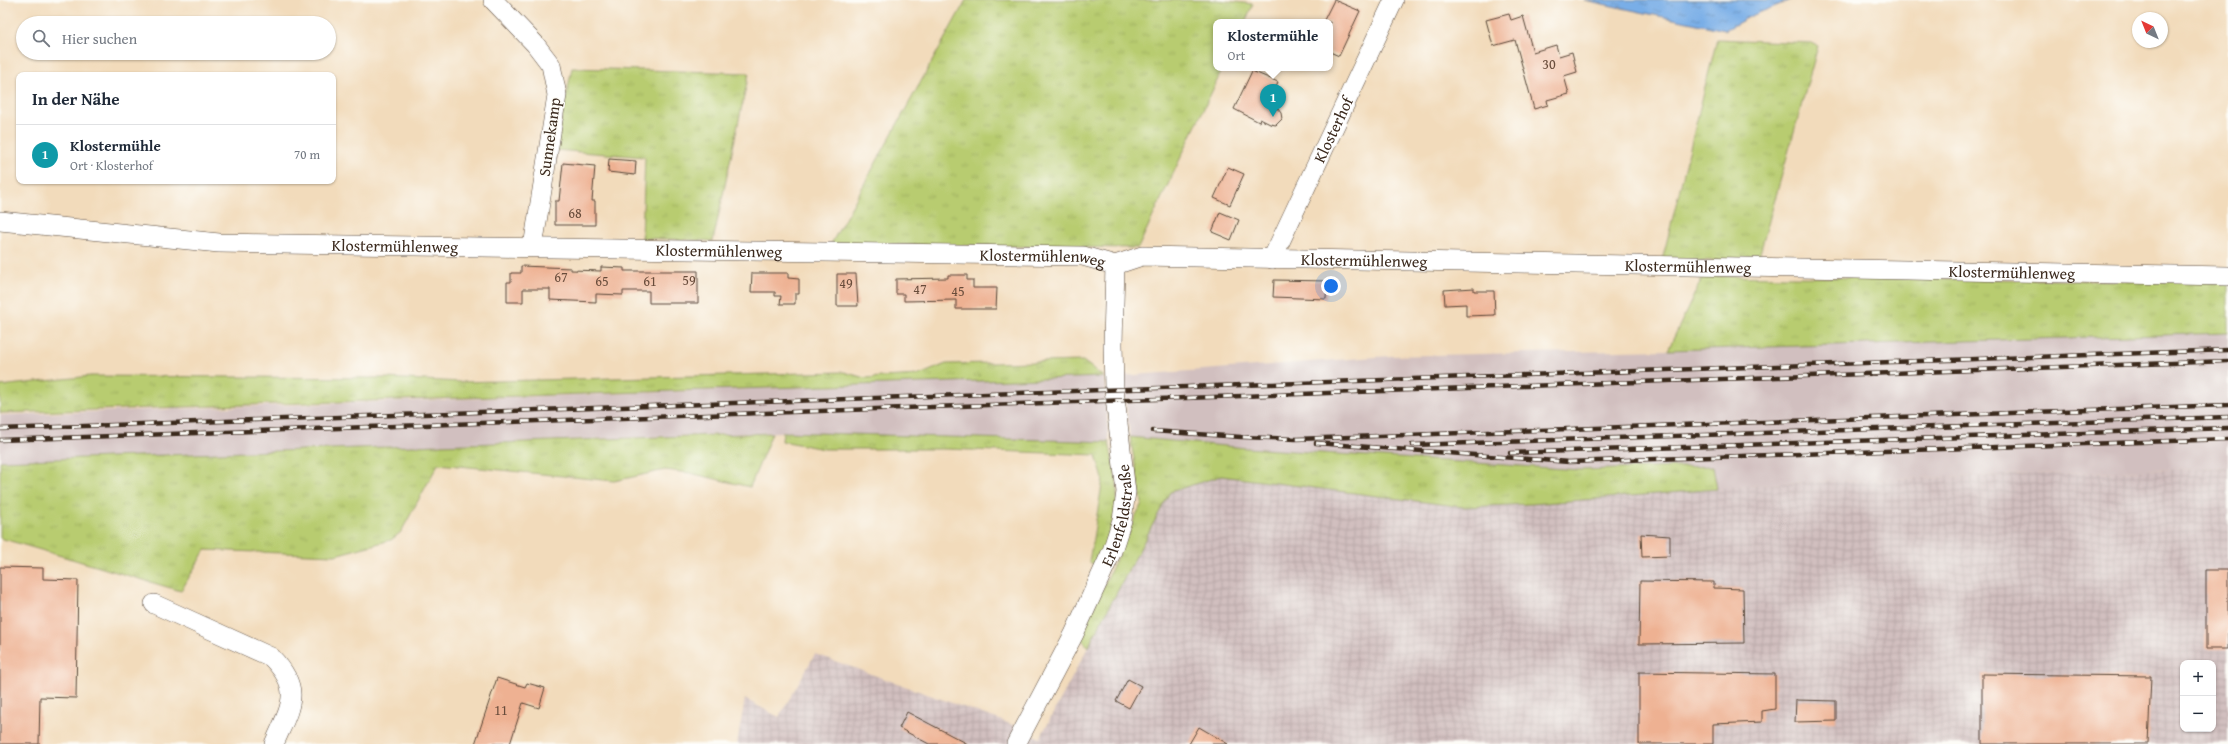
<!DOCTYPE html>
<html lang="de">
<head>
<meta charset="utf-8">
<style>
	:root { --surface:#fff; --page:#f6f6f7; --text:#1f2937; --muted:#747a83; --line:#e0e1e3; --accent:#d1495b }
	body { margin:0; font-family:"Gentium Book Plus",serif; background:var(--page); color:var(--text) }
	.controls { position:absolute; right:12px; bottom:12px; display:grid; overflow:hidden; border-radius:8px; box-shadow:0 1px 3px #0004 }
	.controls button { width:36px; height:36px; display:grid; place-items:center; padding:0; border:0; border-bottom:1px solid var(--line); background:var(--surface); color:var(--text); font:20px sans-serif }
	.compass { position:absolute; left:2132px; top:12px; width:36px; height:36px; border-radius:50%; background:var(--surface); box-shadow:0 1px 3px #0004; rotate:317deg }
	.you { position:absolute; left:1331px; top:286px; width:14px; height:14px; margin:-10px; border:3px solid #fff; border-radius:50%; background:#1a73e8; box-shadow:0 0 0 6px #1a73e833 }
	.badge { display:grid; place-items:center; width:26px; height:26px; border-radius:50%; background:var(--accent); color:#fff; font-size:13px; font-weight:700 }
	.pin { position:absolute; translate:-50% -33px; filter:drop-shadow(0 1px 2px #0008) }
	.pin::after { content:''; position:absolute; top:21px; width:14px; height:12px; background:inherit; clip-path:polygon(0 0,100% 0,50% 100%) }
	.popup { position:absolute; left:1213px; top:19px; width:120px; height:52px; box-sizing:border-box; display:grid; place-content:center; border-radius:8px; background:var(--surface); filter:drop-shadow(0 1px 3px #0005); font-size:13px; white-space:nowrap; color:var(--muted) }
	.popup b { font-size:15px; color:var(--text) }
	.popup::after { content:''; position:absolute; left:50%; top:100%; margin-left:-8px; border:8px solid transparent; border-top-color:var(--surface) }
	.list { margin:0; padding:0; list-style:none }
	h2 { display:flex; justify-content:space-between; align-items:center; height:52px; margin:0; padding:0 16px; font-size:17px }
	h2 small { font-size:13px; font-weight:400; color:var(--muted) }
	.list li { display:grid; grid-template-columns:26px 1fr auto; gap:12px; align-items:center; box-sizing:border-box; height:60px; padding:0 16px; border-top:1px solid var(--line) }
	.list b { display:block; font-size:15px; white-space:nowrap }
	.list p { margin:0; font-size:13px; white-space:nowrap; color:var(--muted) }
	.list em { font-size:13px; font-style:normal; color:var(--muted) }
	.icon { flex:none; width:22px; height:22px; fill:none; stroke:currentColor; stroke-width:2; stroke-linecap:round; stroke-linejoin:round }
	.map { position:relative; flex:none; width:2228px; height:744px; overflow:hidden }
	.search { position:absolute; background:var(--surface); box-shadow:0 1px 3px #0004; left:16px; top:16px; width:320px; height:44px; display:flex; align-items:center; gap:10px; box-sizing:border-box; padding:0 14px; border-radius:22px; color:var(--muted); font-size:15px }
	.panel { position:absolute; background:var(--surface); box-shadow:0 1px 3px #0004; left:16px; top:72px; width:320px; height:112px; border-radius:8px }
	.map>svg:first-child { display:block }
	.industrial { fill:url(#industrial-grid); fill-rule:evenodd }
	.railway { fill:#d1bfbf }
	.grass { fill:url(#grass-tufts); stroke:#7a7b47 }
	.water { fill:url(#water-ripples); stroke:#5a6c82 }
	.building { fill:#eeb192 }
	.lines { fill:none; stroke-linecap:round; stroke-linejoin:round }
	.street-casing { stroke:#564536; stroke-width:20 }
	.street { stroke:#fff; stroke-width:19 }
	.rail-casing { stroke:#3b2a1e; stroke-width:4.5 }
	.rail { stroke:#fdfcf7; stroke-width:3; stroke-dasharray:9; stroke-linecap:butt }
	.labels { text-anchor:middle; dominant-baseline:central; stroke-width:3; stroke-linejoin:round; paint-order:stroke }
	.number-label { font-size:14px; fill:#684c3b }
	.street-label { font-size:16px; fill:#3b2a1e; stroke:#fdfcf7 }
</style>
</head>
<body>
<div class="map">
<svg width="2228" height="744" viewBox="0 0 2228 744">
	<defs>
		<pattern id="industrial-grid" width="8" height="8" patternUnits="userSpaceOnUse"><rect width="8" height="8" fill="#d1bfbf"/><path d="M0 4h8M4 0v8" fill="none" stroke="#b4a4a4"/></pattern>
		<pattern id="grass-tufts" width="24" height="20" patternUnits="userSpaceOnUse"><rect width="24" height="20" fill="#b8cc70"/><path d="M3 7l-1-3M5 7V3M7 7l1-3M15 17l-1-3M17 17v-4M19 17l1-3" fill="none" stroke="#9faf61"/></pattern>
		<pattern id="water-ripples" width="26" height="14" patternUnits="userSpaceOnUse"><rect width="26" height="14" fill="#79aee7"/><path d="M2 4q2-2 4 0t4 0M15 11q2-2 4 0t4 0" fill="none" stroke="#648ebb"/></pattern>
	</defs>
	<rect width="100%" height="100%" fill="#fdfcf7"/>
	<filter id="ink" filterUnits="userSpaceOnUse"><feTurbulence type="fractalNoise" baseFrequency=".025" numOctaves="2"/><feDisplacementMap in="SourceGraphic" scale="8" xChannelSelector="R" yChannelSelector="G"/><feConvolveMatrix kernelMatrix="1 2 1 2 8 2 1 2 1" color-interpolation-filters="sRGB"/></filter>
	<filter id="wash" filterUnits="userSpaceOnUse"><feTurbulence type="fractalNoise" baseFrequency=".012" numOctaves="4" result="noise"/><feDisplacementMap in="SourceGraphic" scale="16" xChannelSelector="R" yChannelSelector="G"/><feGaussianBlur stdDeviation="0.9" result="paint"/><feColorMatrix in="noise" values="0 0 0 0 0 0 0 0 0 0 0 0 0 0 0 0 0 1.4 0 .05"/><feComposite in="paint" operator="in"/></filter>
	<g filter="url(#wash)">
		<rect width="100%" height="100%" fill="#f2dbbb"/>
		<path class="industrial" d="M2228,467V744H737L745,699L779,717L815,654L1008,723L1040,738L1170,492L1221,476L1463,507L1532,504L1783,483ZM2183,663H2213V729H2183Z"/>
		<path class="railway" d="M2228,333V467L1783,483L1717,489L1712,466L1580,470L1246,448L1130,437L1122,376L1389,356L1668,350Z
			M1104,377L1109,442L783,432L0,461V415Z"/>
		<path class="grass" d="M966,0H1217L1253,4L1245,22H1216V68H1223L1138,248L831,244Z
			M1717,39L1812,43L1818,46L1758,260L1662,261Z
			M572,68L749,73L713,241L642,238L645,157L555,150Z
			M1703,276L2228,282V333L1668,350Z
			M1083,361L1104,377L0,413V386L91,376L385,378L461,382L844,372L865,378L919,375L946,364Z
			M783,432L1109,442L1117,481V509L1098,566L1089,562L1103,479L1096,455L947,449H824L782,441Z
			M772,433L750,487L690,473L665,470L614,481L438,464L401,532L391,540L335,555L205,550L181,591L0,538V461Z
			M1130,437L1246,448L1580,470L1713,466L1717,489L1532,504L1463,507L1221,476L1170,492L1088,647L1080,637L1142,503Z"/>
		<path class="water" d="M1584,0H1791L1751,16L1725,30Z"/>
		<g id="blocks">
			<path class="building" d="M1334,0L1360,11L1339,56L1330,52V22H1323Z
				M1509,14L1511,20L1523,16L1533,52L1556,45L1559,56L1572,52L1577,72L1564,76L1569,94L1547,100L1548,105L1534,109L1515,40L1493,46L1486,20Z
				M1252,71L1278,82L1267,105L1278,109L1281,113L1282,119L1276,125L1270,124L1260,119L1259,122L1234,109Z
				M609,159L636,161L635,175L608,172Z
				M563,163L595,166L592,201H595V225H555V201H559Z
				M1228,167L1244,174L1230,205L1214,198Z
				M1220,212L1239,220L1231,240L1212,232Z
				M521,266L571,268V270L601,271V267L624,268V271H698V303H649V291H623V295L596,294V302L550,300V289H523V302H507V282H511V273H521Z
				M752,273H788V278L799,279V294H795V304H780L781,296H775V292H751Z
				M837,274H856L858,306H837Z
				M948,275H967V280H973V288H997L996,309H956V300L904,301V294H896V279L948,278Z
				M1274,280L1327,281L1326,299L1273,297Z
				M1474,288V291H1494L1495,315L1466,316V304L1445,305L1444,290Z
				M1641,534L1670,536V556L1642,557Z
				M0,567L43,568V579L78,580L76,698L40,697L39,744H0Z
				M2206,570H2228V649H2206Z
				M1640,581L1714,582V588L1743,589L1744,643L1639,644Z
				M1639,672L1775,674V709L1762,711V722L1713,724V744H1639Z
				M1982,674L2151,676L2148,744H1982Z
				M497,678L525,687L527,683L545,688L539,708L523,703L510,744H475Z
				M1128,679L1141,686L1129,708L1116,701Z
				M1796,700L1836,701V721L1795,722Z
				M907,712L968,744H929L899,728Z
				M1199,727L1228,744H1189Z"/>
		</g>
	</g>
	<g filter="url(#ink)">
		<use href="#blocks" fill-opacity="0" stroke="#564536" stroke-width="1"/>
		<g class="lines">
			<g class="street-casing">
				<g id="street">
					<path d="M493,0L535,44L551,65L557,95L533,247"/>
					<path id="s1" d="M0,221L219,243L1083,256L1115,265L1142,256L2228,276"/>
					<path id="s2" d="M1272,259L1394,0"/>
					<path d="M154,604L271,657C304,690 290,707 274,744"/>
					<path id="s3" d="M1016,744L1074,634L1112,551L1122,520L1126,492L1114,389L1113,344L1115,265"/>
				</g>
			</g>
			<use href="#street" class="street"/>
			<g class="rail-casing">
				<path id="rail" d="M0,429L2228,350
					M1153,431L1241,437L1296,439L2228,405
					M0,440L2228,361
					M1316,443L1569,462L2228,439
					M1412,445L2228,417
					M1510,453L2228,428"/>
			</g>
			<use href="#rail" class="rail"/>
		</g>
	</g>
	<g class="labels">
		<g class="number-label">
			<text x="1549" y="64">30</text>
			<text x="575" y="213">68</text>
			<text x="561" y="277">67</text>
			<text x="689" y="280">59</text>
			<text x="602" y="281">65</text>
			<text x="650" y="281">61</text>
			<text x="846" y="283">49</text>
			<text x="920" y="289">47</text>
			<text x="958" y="291">45</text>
			<text x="501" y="710">11</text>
		</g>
		<g class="street-label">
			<text stroke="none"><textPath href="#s2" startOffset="143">Klosterhof</textPath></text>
			<text transform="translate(549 137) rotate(-82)">Sunnekamp</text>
			<text stroke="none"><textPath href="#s1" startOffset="396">Klostermühlenweg</textPath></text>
			<text stroke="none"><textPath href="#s1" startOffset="720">Klostermühlenweg</textPath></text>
			<text stroke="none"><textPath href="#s1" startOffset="1044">Klostermühlenweg</textPath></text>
			<text stroke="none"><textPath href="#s1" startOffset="1368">Klostermühlenweg</textPath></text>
			<text stroke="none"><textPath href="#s1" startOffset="1692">Klostermühlenweg</textPath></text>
			<text stroke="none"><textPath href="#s1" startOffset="2016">Klostermühlenweg</textPath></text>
			<text stroke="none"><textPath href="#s3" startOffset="252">Erlenfeldstraße</textPath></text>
		</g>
	</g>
</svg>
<div class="controls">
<button>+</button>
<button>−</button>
</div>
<svg class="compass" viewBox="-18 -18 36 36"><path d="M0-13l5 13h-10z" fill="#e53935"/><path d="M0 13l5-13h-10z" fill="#747a83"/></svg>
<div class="you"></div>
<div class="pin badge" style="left:1273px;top:117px;background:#0f9aa8">1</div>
<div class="popup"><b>Klostermühle</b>Ort</div>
<div class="search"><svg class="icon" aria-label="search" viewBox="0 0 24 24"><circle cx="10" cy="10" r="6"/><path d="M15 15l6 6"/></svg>Hier suchen</div>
<section class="panel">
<h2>In der Nähe<small></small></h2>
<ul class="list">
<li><span class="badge" style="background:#0f9aa8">1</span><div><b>Klostermühle</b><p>Ort · Klosterhof</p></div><em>70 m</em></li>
</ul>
</section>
</div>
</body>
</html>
